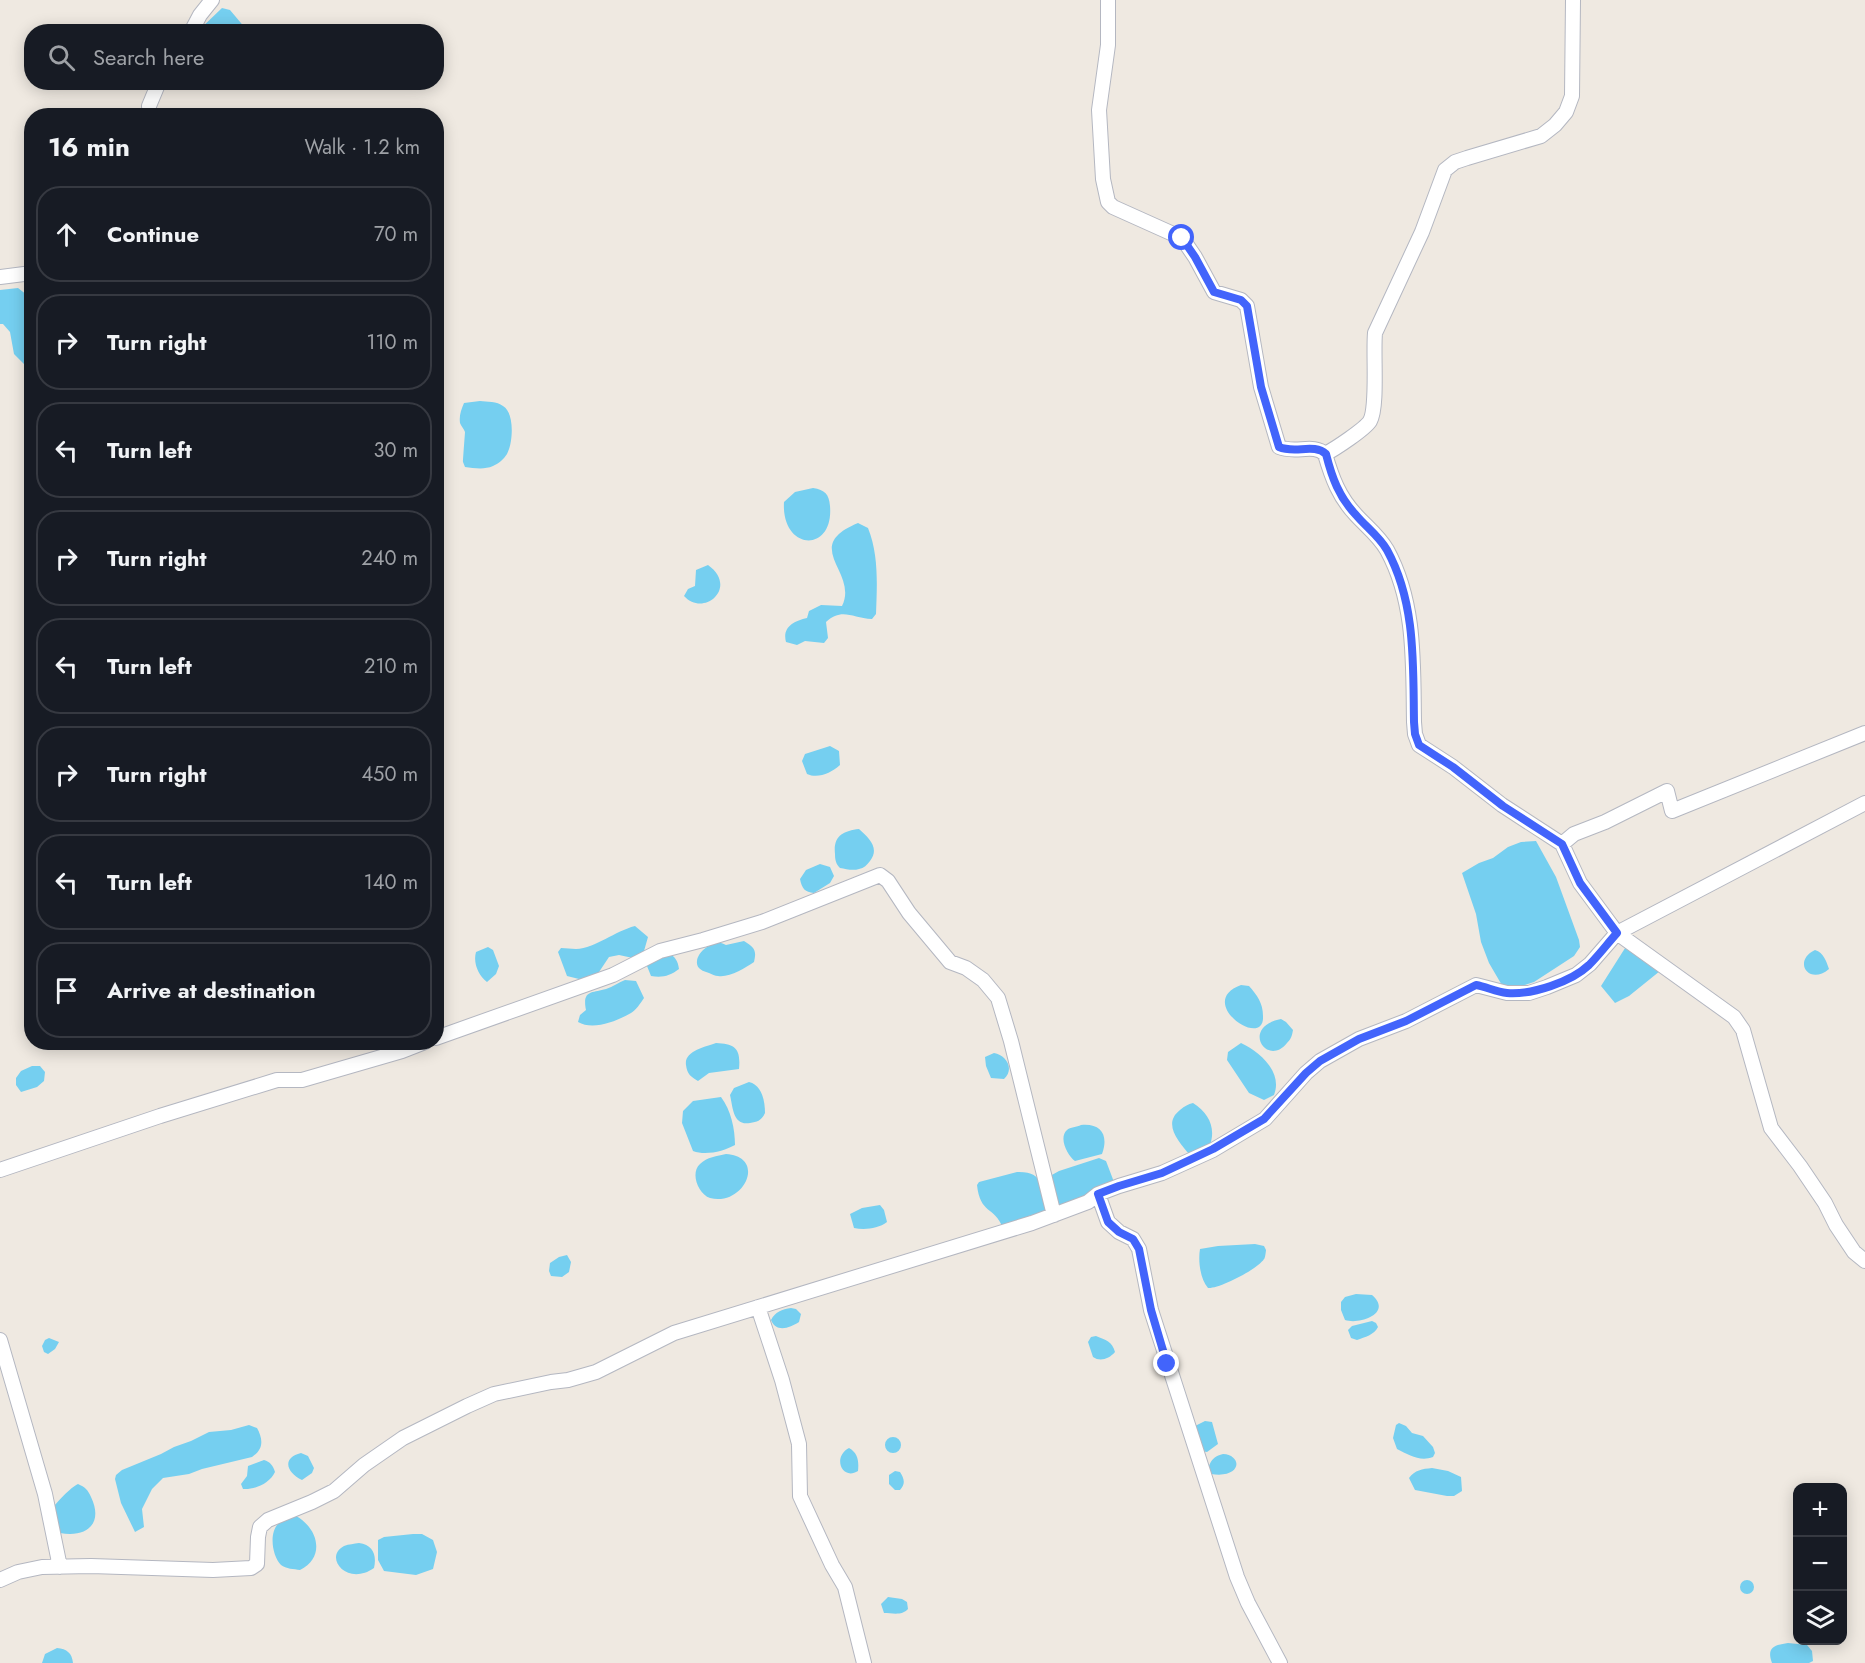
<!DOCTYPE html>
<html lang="en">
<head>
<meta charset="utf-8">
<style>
	:root { --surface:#171b24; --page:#20242c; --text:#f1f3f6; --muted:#9ea1a6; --line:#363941 }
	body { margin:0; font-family:Jost,sans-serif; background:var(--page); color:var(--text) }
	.controls { position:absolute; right:18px; bottom:18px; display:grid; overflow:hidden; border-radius:12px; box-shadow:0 3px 15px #0003 }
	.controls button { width:54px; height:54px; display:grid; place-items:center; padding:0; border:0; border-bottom:2px solid var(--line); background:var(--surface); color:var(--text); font:30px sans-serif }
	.stop { position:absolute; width:18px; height:18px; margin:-14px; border:4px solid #4264fb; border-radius:50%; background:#fff }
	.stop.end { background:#4264fb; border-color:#fff; box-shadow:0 2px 6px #0008 }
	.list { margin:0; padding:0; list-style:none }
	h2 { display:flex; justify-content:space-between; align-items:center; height:78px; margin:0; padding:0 24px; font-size:26px }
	h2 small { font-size:20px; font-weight:400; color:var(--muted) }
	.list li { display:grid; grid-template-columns:39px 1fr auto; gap:18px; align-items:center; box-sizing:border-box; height:96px; margin:0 12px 12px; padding:0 12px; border:2px solid var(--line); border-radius:24px }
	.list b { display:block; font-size:22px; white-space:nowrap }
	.list em { font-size:20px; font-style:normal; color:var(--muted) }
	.icon { flex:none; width:33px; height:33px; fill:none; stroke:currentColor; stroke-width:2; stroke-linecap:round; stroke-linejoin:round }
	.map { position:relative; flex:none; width:1865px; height:1663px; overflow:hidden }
	.search { position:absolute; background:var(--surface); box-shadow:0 3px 15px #0003; left:24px; top:24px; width:420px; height:66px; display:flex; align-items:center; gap:15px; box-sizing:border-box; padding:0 21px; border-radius:24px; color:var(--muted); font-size:22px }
	.panel { position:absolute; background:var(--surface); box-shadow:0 3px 15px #0003; left:24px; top:108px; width:420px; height:942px; border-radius:24px }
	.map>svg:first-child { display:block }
	.water { fill:#75cff0 }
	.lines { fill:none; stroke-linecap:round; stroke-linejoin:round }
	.minor-casing { stroke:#b4b7c1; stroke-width:16 }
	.minor { stroke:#fff; stroke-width:14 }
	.route { stroke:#4264fb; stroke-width:8 }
</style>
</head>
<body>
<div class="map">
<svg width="1865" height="1663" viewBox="0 0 1865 1663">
	<rect width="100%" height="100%" fill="#efe9e1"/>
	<path class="water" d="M222,8L230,10L246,29L243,32H197Z
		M18,288L27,295L31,306V360L24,364L14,354L10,332L3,324H0V290Z
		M480,401C487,402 497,401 503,406C515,413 513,443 507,454C504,459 498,464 493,466C484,470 474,468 465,467L463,462C463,458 465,434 465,432C464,429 461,426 460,423C459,416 461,410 464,403Z
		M813,488C825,490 829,494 830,506C834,554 781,551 784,502L795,492Z
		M858,523L868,528C879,555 877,586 876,614L872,619C852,618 842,607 826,622L828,638L824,643L805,641L797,645L786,642C782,627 794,621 807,618L809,611L821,605L842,606C859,572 800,547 858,523Z
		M708,565C739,587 704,618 684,596L688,589L695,586L696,570Z
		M830,746L839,751L840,765C831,773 818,779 807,774L802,761L805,754Z
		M859,829C869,838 880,848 870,861C867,865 864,868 859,869C853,871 846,869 840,868C836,864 835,860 835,854C833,836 843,831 859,829Z
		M1536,841L1556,877L1579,940L1580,947L1574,956L1534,982L1518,987H1503L1489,963L1481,942L1476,914L1462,873L1479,863L1493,858L1508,847L1521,842Z
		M820,864L830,867L834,876L830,883L814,893C805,892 802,889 800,879L806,870Z
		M635,926L648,937L644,951L633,958L619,955L609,957L595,978L583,980L567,976L558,952L561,948C566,948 571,949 576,949C596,948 615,931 635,926Z
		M744,941C754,947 757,950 754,962C745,968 729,978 718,976C715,976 712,974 709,973C703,971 696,969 697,961C698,950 716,938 726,945Z
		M1627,945L1660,971L1629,996L1615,1003L1601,986Z
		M488,947L493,950L499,966L496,974L487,982C478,975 473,963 476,952Z
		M1815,950C1824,953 1826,961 1829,969C1809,986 1792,961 1815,950Z
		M668,953C675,956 678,961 679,969C670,976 662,978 651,976L647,966L650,959Z
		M625,980L636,981L644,998C640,1004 636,1010 631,1013C617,1021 593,1031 578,1022L580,1015L586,1010C582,990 592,993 606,989C613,987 619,982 625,980Z
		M1241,985L1249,986C1257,995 1263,1003 1263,1016C1265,1051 1194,1002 1241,985Z
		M1281,1019L1286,1022L1293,1030C1292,1036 1291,1039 1287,1043C1267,1068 1240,1027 1281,1019Z
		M716,1043C735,1044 741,1048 739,1069L709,1073L698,1081C691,1077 687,1074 686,1065C684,1051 705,1047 716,1043Z
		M1241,1043C1260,1052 1283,1072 1274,1095L1264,1100L1249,1093L1227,1060L1228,1052Z
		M994,1053C1006,1055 1015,1069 1004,1079L991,1078L986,1066L985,1057Z
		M32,1066H40L45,1072L44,1081L37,1087L21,1092L16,1085V1078L21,1071Z
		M749,1082C762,1085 765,1101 765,1113C762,1120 758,1122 750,1123C733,1126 733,1108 730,1095L734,1088Z
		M721,1097C731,1110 735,1129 735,1145C724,1151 706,1156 693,1151L682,1123L683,1111L693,1101Z
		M1193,1103C1209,1113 1216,1128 1210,1145L1190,1155C1179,1142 1162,1124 1180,1110C1185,1106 1188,1104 1193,1103Z
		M1081,1125C1101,1123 1109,1135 1102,1154L1075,1161C1068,1156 1058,1138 1067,1130C1070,1127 1077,1127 1081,1125Z
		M726,1154C768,1157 743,1207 710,1198C698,1194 690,1173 700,1164C707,1157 717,1156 726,1154Z
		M1099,1158L1106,1161L1114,1182L1059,1208L1050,1176L1059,1171Z
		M1017,1172C1045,1171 1042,1189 1048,1212L1003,1228C994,1206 980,1214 977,1185L979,1182Z
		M880,1205L884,1210L887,1222C878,1229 864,1230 854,1228L850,1214L862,1208Z
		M1255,1244L1264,1246L1266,1250C1266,1251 1265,1259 1264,1259C1258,1269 1219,1289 1208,1288C1200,1279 1198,1260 1200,1249L1218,1246Z
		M567,1255L571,1262L569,1272L562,1277L551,1276L549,1271L550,1263L559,1257Z
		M1356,1294L1372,1295C1393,1313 1360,1325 1345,1320L1341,1310V1302L1345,1297Z
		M791,1308L796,1309L801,1314L799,1322C790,1328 776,1333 771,1320C775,1312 782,1309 791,1308Z
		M1372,1321L1376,1323L1378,1327C1374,1335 1365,1337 1357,1340L1351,1338L1348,1330L1352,1326Z
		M1096,1336C1106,1340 1112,1341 1115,1352C1109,1359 1100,1362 1093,1357L1088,1342L1091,1337Z
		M49,1338L59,1342L55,1349L48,1354L44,1352L42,1346L45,1340Z
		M1205,1421L1212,1422L1218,1444L1207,1452L1201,1451L1193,1427Z
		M1399,1423L1406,1426L1412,1433L1423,1436L1433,1447L1435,1453L1433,1457C1420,1462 1409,1455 1397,1449L1393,1438L1396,1425Z
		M249,1425L257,1428C263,1439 264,1449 252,1457L202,1469L189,1474L163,1478L152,1489L142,1509L144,1527L135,1532L121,1503L115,1479L116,1475L122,1470L161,1454L174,1447L191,1441L209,1432L231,1430Z
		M885 1445a8 8 0 1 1 16 0a8 8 0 1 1-16 0Z
		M849,1448C858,1453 859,1461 858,1471C842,1481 832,1457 849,1448Z
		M301,1453L308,1456L314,1468L312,1473L302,1480C287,1473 281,1458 301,1453Z
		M1223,1454C1243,1455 1242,1479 1211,1474L1209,1466C1212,1458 1216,1456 1223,1454Z
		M264,1460C270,1462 273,1465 275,1472C270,1483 255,1490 243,1489L241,1484L247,1476L248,1466Z
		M1432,1468L1448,1471L1461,1477L1462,1491L1454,1496H1447L1415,1490L1409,1478C1415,1470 1422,1469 1432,1468Z
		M895,1471L900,1472C904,1478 906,1484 900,1490H895L889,1484V1475Z
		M78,1484C85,1487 88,1490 91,1497C104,1524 86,1538 60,1533L53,1524L51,1510C56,1503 71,1487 78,1484Z
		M296,1516C318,1528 326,1557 300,1570C294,1569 286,1569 281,1565C272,1556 269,1533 278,1524C283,1519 290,1518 296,1516Z
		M413,1534H422L433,1540L437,1552L433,1569L416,1575L384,1571L378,1560V1540L384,1537Z
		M359,1543C373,1545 377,1555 374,1568C347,1587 323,1557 344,1546C349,1544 354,1544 359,1543Z
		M1740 1587a7 7 0 1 1 14 0a7 7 0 1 1-14 0Z
		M888,1597L902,1599L907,1602L908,1609C902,1616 892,1613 884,1613L881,1604Z
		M1788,1643L1807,1645L1812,1651L1813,1661L1809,1663H1772C1766,1647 1775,1645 1788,1643Z
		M57,1648C67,1649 72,1653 73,1663H42L45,1654Z"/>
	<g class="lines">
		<g class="minor-casing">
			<path id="minor" d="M1108,0V45L1099,110L1103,179L1108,202L1113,207L1182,238L1195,257L1214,292L1241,300L1247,306L1261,387L1279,447C1295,454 1314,443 1325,454C1332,478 1339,497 1356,515C1367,527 1379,536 1387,550C1416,603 1413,664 1414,722L1415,734L1419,745L1453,767L1502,805L1562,844L1580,883L1617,933L1734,1017L1743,1030L1771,1128L1800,1166L1825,1203L1836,1225L1854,1252L1865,1261
				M191,32L200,15L212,0
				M150,116L149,106L159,82
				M0,277L32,273
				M1325,454C1335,449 1365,429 1370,421C1378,407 1373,353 1375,333L1422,232L1445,170L1455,162L1467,158L1541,136L1555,125L1566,112L1572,96L1573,0
				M1562,844L1574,834L1605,822L1667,791L1672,811L1865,733
				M436,1038L613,975L660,951L703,940L762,922L880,875L888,881L909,913L950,962L966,968L983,980L998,998L1011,1041L1054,1215
				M0,1170L160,1116L277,1080H302L402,1051L425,1042
				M1098,1194L1108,1222L1119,1232L1133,1239L1139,1249L1151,1310L1237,1577L1248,1603L1280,1663
				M758,1307L782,1380L799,1444L800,1496L832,1565L845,1587L864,1663
				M0,1340L45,1494L60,1567
				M0,1580L18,1572L42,1567L91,1566L213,1570L251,1568L257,1564L258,1537L260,1527L268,1520L312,1502L334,1491L364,1465L403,1438L467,1406L494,1394L551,1382L568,1380L596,1372L674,1333L1032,1223L1088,1202L1098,1194L1119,1186L1162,1173L1213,1150L1265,1119L1306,1073L1320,1061L1359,1039L1406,1021L1476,985L1507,993H1529L1547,987L1576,975L1590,964L1617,933L1865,803"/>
		</g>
		<use href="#minor" class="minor"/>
	</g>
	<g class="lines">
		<path class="route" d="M1167,1364L1151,1310L1139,1249L1133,1239L1119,1232L1108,1222L1098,1194L1119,1186L1162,1173L1213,1149L1264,1119L1306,1073L1320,1061L1359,1039L1406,1021L1476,985C1487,987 1496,992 1507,993C1532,995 1571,982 1589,965C1599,955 1608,943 1617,933L1580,883L1562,844L1503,806L1453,767L1419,745L1415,734L1414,722C1413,664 1416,603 1387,550C1379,536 1366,527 1356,515C1339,497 1332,478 1326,454C1314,443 1295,454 1279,447L1261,387L1247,306L1241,300L1214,292L1195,257L1182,238"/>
	</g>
</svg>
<div class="controls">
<button>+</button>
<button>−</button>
<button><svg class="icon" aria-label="layers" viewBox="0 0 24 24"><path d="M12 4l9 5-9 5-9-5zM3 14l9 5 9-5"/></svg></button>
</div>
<div class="stop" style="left:1182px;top:238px"></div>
<div class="stop end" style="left:1167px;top:1364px"></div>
<div class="search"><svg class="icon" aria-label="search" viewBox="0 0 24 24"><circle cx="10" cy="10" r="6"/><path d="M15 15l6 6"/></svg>Search here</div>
<section class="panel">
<h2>16 min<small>Walk · 1.2 km</small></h2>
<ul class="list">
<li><svg class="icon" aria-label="ahead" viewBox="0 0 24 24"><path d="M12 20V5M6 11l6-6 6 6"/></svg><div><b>Continue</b></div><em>70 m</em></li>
<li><svg class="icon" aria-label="right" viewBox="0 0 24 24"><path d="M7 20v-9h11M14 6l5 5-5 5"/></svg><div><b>Turn right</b></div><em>110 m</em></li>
<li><svg class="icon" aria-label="left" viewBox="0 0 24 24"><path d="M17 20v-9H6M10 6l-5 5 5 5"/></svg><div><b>Turn left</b></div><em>30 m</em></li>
<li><svg class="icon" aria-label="right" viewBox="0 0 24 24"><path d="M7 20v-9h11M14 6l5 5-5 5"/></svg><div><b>Turn right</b></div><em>240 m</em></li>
<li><svg class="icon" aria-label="left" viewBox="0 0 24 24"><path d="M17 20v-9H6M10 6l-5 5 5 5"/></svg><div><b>Turn left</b></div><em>210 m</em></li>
<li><svg class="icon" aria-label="right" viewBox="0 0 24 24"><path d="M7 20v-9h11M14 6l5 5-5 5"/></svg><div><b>Turn right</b></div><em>450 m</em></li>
<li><svg class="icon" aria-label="left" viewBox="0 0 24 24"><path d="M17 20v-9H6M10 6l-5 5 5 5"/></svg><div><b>Turn left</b></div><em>140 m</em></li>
<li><svg class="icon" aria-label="arrive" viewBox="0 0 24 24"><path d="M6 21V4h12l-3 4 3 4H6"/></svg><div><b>Arrive at destination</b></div></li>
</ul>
</section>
</div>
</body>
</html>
